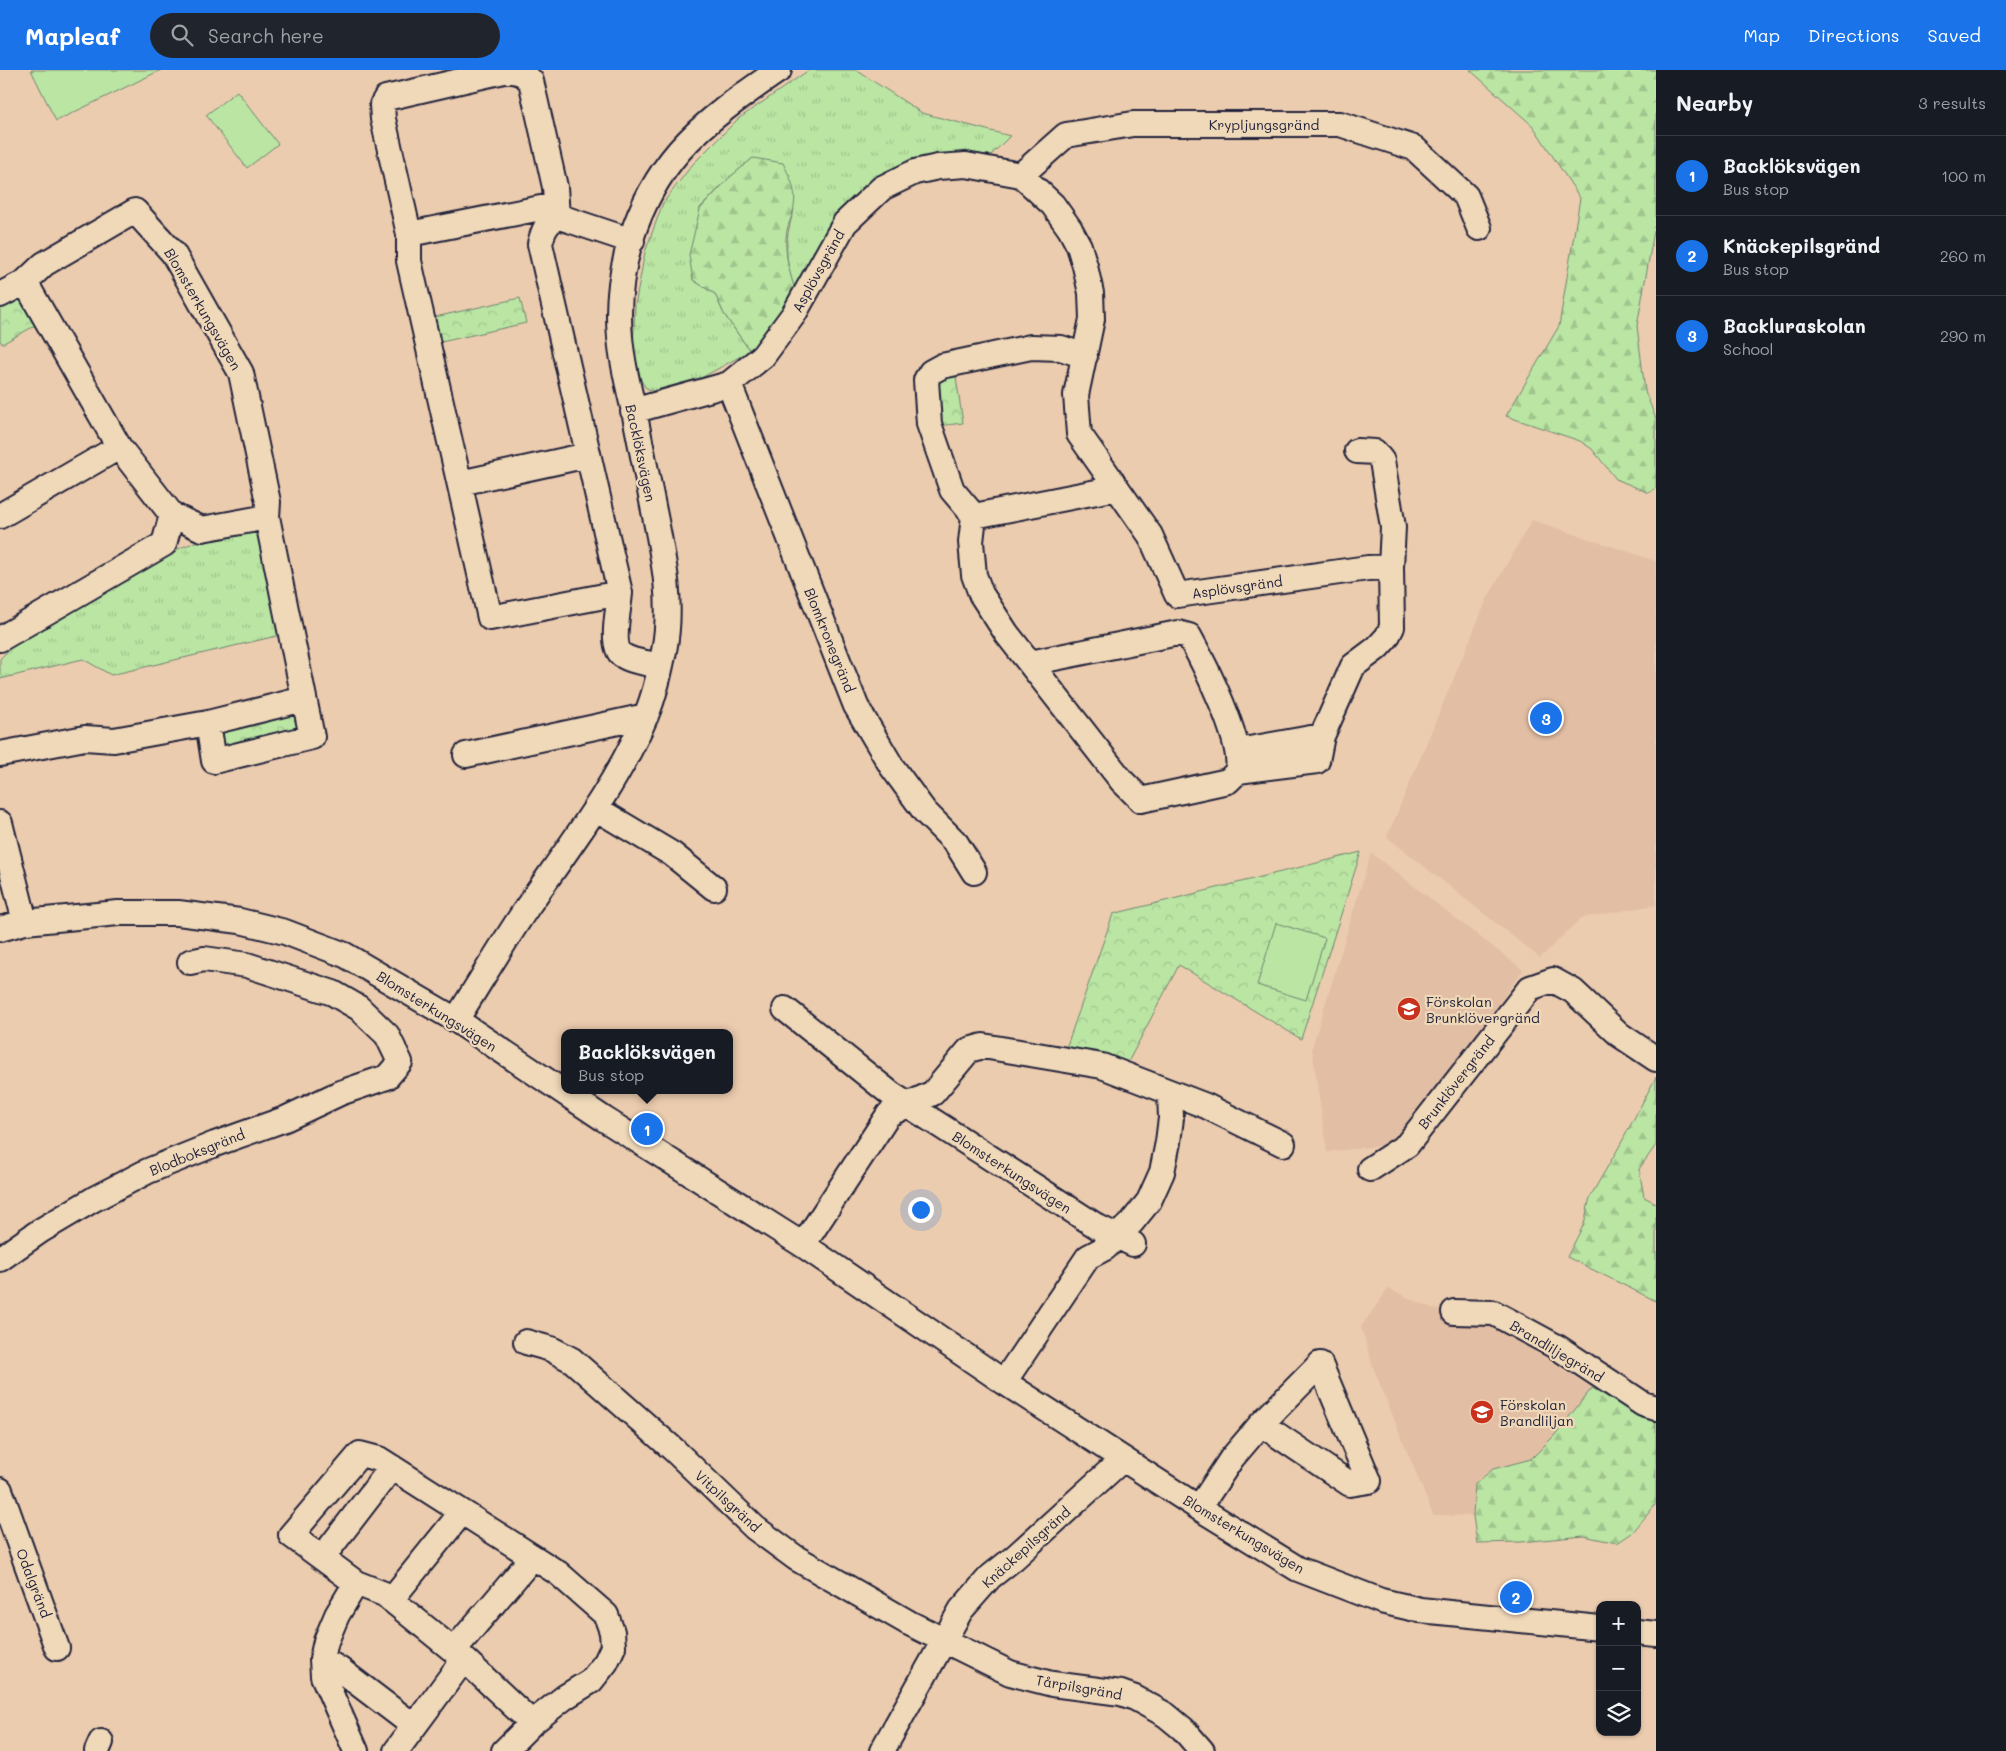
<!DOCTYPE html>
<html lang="en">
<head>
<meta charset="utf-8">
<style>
	:root { --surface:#171b24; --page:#20242c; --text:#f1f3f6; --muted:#9ea1a6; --line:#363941; --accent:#1a73e8 }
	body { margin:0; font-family:Mali,sans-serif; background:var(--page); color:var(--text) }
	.controls { position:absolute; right:15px; bottom:15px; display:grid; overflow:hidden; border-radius:10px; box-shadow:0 1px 4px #0004 }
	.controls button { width:45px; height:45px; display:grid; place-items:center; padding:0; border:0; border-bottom:1px solid var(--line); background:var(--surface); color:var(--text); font:25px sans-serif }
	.you { position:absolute; left:920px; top:1139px; width:18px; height:18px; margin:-12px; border:4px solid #fff; border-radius:50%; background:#1a73e8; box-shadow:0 0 0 8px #1a73e833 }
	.badge { display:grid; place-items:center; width:32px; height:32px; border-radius:50%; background:var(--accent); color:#fff; font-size:16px; font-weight:700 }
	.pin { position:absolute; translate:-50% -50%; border:2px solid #fff; box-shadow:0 1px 5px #0006 }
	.popup { position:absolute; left:561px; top:959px; width:172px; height:65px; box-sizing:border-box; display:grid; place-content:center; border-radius:10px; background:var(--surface); filter:drop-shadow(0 1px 4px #0005); font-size:16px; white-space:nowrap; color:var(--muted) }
	.popup b { font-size:19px; color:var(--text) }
	.popup::after { content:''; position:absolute; left:50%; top:100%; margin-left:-10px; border:10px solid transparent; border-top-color:var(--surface) }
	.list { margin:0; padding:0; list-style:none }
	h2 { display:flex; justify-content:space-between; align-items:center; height:65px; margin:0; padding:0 20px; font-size:21px }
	h2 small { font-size:16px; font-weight:400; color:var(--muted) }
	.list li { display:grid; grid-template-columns:32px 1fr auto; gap:15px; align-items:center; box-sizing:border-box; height:80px; padding:0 20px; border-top:1px solid var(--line) }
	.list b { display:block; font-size:19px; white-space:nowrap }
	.list p { margin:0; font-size:16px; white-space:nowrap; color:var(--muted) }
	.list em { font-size:16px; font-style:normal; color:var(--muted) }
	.icon { flex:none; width:28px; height:28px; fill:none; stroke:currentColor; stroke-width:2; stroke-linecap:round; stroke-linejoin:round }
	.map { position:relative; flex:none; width:1656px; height:1681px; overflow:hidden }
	header { display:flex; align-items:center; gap:30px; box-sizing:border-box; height:70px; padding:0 25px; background:var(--accent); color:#fff }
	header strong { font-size:24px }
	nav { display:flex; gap:28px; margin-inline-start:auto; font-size:18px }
	.search { width:350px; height:45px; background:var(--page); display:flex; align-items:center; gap:12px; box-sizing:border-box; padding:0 18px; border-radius:28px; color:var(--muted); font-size:19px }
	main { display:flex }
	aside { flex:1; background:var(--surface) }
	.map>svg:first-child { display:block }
	.built { fill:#e2bea4 }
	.grass { fill:url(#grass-tufts); stroke:#6e846f }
	.forest { fill:url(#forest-firs); stroke:#6e846f }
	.park { fill:url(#park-crowns); stroke:#6e846f }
	.pitch { fill:#bae5a3; stroke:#6e846f }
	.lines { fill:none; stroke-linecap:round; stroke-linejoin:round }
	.minor-casing { stroke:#22223b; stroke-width:28 }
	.minor { stroke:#f0d9b9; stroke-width:24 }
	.labels { text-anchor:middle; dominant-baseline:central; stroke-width:4.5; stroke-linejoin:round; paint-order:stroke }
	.street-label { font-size:14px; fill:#22223b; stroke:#f0d9b9 }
	.poi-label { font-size:14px; fill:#22223b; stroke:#f0d9b9; text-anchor:start }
</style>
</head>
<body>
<header>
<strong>Mapleaf</strong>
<div class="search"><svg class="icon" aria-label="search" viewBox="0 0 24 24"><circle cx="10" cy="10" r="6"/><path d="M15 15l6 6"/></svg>Search here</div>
<nav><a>Map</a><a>Directions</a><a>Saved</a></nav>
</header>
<main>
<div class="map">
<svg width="1656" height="1681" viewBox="0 0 1656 1681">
	<defs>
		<pattern id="grass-tufts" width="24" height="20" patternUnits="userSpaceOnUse" patternTransform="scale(1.25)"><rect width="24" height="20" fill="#bae5a3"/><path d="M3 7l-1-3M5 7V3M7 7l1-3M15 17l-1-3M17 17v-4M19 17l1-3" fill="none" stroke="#a0c48d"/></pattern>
		<pattern id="forest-firs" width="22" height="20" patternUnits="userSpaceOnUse" patternTransform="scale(1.25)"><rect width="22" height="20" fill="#bae5a3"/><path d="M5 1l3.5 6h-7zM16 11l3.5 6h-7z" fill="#a0c48d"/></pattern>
		<pattern id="park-crowns" width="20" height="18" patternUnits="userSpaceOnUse" patternTransform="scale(1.25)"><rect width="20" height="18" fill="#bae5a3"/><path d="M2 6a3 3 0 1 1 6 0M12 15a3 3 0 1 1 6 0" fill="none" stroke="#a0c48d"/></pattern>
	</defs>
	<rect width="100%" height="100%" fill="#ecccaf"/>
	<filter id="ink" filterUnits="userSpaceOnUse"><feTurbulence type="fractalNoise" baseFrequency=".02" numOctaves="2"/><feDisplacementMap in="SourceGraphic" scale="10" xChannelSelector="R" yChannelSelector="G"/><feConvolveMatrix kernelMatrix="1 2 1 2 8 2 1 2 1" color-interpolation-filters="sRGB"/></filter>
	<g filter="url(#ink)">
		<path class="built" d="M1532,450L1656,491V835L1581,848L1540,888L1387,767L1487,529Z
			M1371,783L1523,900L1398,1074L1327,1082L1312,978Z
			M1388,1219L1432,1238L1504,1261L1592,1318L1554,1366L1531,1389L1493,1399L1475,1413L1473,1446L1433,1445L1373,1297L1361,1257Z"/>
		<path class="grass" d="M809,0H856L922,43L1010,66L991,85L961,83L915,90L864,116L837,147L797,225C785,193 783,173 794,140L753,88L729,108L700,138L693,210L715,224L724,244L750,281L701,308L652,321L645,317L641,310L633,278L635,236L645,182L663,133L692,95L738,49Z
			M259,459L285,564L111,605L83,589L0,609V589L13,575L47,553L180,478L217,464Z"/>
		<path class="forest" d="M1470,0H1656V159L1654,161L1637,256L1645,321L1656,349V418L1649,423L1616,409L1592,379L1580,371L1506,346L1559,256L1580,128L1533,56Z
			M753,88L783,93C791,109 798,123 793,141C792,148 788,154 787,160C783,182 790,205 797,225L775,257L750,281L724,244L715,224L693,210L689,185L700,139L729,108Z
			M1656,1007V1075L1639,1099L1644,1127L1656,1133V1231L1567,1187L1584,1154L1590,1127L1619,1077Z
			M1592,1318L1638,1344L1656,1349V1434L1632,1463L1617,1473L1584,1466L1521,1472L1477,1473L1473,1446L1475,1414L1493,1399L1531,1389L1554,1366Z"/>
		<path class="park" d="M20,226L36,255L2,274L0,270V237Z
			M520,228L526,253L441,272L435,247Z
			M954,294L963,353L930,357L931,302Z
			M300,637L307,664L224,683L218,656Z
			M1361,782L1301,969L1179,895L1126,996L1064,984L1113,844Z"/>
		<path class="pitch" d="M31,0H161L56,51Z
			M237,21L278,74L247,98L206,45Z
			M1276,853L1325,868L1306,930L1257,915Z"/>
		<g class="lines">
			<g class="minor-casing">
				<path id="minor" d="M508,0L386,28L382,35L383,49L409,164V191L490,548L620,523
					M509,0L522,3L531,11L555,117L557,146
					M1021,105L1066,65L1133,54H1340L1414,78L1466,126L1479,158
					M557,146C546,154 543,161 540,174L620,523C619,538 610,575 622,585C632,592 649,593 660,596
					M557,146L632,171
					M409,164L556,135
					M25,212L119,377L172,445L202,459L267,447
					M0,225L25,212L44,194L135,141L173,183L241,303L268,432L267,447L312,667L214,691L208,653L114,670L85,668L0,684
					M729,314L856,636L892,697L925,742L956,773L974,802
					M633,341L729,314L763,286L794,244L845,153L882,118L915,102L938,97L966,95L1021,105L1053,135L1070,159L1079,176L1085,196L1091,223L1092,249L1076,325L1079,364L1150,465L1177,525L1368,498L1391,497
					M460,413L588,385
					M0,446L119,377
					M974,446L1117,418
					M0,569L164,474L172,445
					M1030,593L1178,563L1189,566C1205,595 1243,670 1238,701L1228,711L1141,730L1122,711L1007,564L981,524L974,505L971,472L974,446L952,420L929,354L926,310L931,302L942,296L1031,277L1061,278L1085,286
					M208,653L304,629
					M1238,681L1322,666L1353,596L1377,578L1387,567L1392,557L1391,497L1393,457L1382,391L1375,382L1357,381
					M466,685L646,646
					M1238,701L1317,691L1322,666
					M595,738L672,784L714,818
					M0,753L25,852
					M0,859L25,852L118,843H178L240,851L285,862L345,885L456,950L604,1049L803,1175L1004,1312L1199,1438L1298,1499L1381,1531L1420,1540L1600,1558
					M785,939L891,1024L1098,1157L1133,1174
					M456,950C480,912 503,873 528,836C571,774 618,713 647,643C655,624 660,601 664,581C674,530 662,482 652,431C646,401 640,371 634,341C628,316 622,293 620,267C614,203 636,131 679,81C707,49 744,24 779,0
					M1370,1099L1407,1075L1530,918L1553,910L1573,921L1620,965L1656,989
					M803,1175L889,1044L933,1023L969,980L983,976L1102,996L1206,1036L1283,1074
					M0,1189L40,1161L94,1129L148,1101L215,1074L285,1049L340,1023L387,1007L400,992L387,965L359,938L333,923L247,895L204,889L190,892
					M1454,1242L1494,1243L1557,1277L1643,1334L1656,1338
					M526,1272L551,1279L572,1290L674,1380L755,1458L796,1488L909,1553L1010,1603L1052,1614L1121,1623L1135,1628L1166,1645L1183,1659L1202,1681
					M1004,1312L1088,1187L1105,1178L1132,1152L1149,1131L1162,1102L1168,1072L1171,1048L1170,1024
					M0,1420L57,1578
					M1199,1438L1232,1388L1261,1354L1320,1294L1369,1411L1350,1414L1261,1354
					M322,1488L392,1397
					M391,1530L462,1442
					M1637,1562L1656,1564
					M454,1580L533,1487
					M322,1589L339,1599L414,1656
					M97,1681L101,1672
					M356,1681L323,1606L322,1589L326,1571L337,1545L356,1513
					M396,1681L464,1589
					M504,1681L532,1653L565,1627L591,1611L606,1592L613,1577L612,1562L606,1545L558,1503L379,1389L360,1384L291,1465L356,1513L384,1524L464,1589L532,1653
					M882,1681L961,1540L990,1507L1014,1488L1123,1389"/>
			</g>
			<use href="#minor" class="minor"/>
		</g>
	</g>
	<defs>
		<g id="school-disc" transform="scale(1.25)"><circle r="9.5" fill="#c8321e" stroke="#f0d9b9"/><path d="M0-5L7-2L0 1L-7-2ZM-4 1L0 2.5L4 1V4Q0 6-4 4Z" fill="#fff"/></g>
	</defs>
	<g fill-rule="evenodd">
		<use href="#school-disc" x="1409" y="939"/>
		<use href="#school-disc" x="1482" y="1342"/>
	</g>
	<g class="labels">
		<g class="street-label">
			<text x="1264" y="54">Krypljungsgränd</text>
			<text transform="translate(818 201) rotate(-61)">Asplövsgränd</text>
			<text transform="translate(203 239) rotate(60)">Blomsterkungsvägen</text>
			<text transform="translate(641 383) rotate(78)">Backlöksvägen</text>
			<text transform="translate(1237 517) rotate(-8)">Asplövsgränd</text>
			<text transform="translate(830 570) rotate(68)">Blomkronegränd</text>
			<text transform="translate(437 941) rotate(32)">Blomsterkungsvägen</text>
			<text transform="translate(1456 1012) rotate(-52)">Brunklövergränd</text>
			<text transform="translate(197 1082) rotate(-22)">Blodboksgränd</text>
			<text transform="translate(1012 1102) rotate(33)">Blomsterkungsvägen</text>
			<text transform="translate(1557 1281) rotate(31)">Brandliljegränd</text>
			<text transform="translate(728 1431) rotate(43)">Vitpilsgränd</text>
			<text transform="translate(1244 1464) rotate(31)">Blomsterkungsvägen</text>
			<text transform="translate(1026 1477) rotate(-42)">Knäckepilsgränd</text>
			<text transform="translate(34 1513) rotate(69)">Odalgränd</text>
			<text transform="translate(1079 1617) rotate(10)">Tårpilsgränd</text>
		</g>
		<g class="poi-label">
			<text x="1426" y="931">Förskolan<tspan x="1426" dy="16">Brunklövergränd</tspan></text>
			<text x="1500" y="1334">Förskolan<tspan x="1500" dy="16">Brandliljan</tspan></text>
		</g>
	</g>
</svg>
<div class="controls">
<button>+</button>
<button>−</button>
<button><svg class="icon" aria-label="layers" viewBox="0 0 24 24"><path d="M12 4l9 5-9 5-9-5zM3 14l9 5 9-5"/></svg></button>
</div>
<div class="you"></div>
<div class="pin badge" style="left:647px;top:1059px">1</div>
<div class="popup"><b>Backlöksvägen</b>Bus stop</div>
<div class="pin badge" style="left:1516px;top:1527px">2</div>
<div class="pin badge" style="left:1546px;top:648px">3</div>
</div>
<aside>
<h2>Nearby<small>3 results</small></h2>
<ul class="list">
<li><span class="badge">1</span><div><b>Backlöksvägen</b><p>Bus stop</p></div><em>100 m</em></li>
<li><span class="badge">2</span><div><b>Knäckepilsgränd</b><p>Bus stop</p></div><em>260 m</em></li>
<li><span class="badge">3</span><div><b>Backluraskolan</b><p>School</p></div><em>290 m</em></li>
</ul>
</aside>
</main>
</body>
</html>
